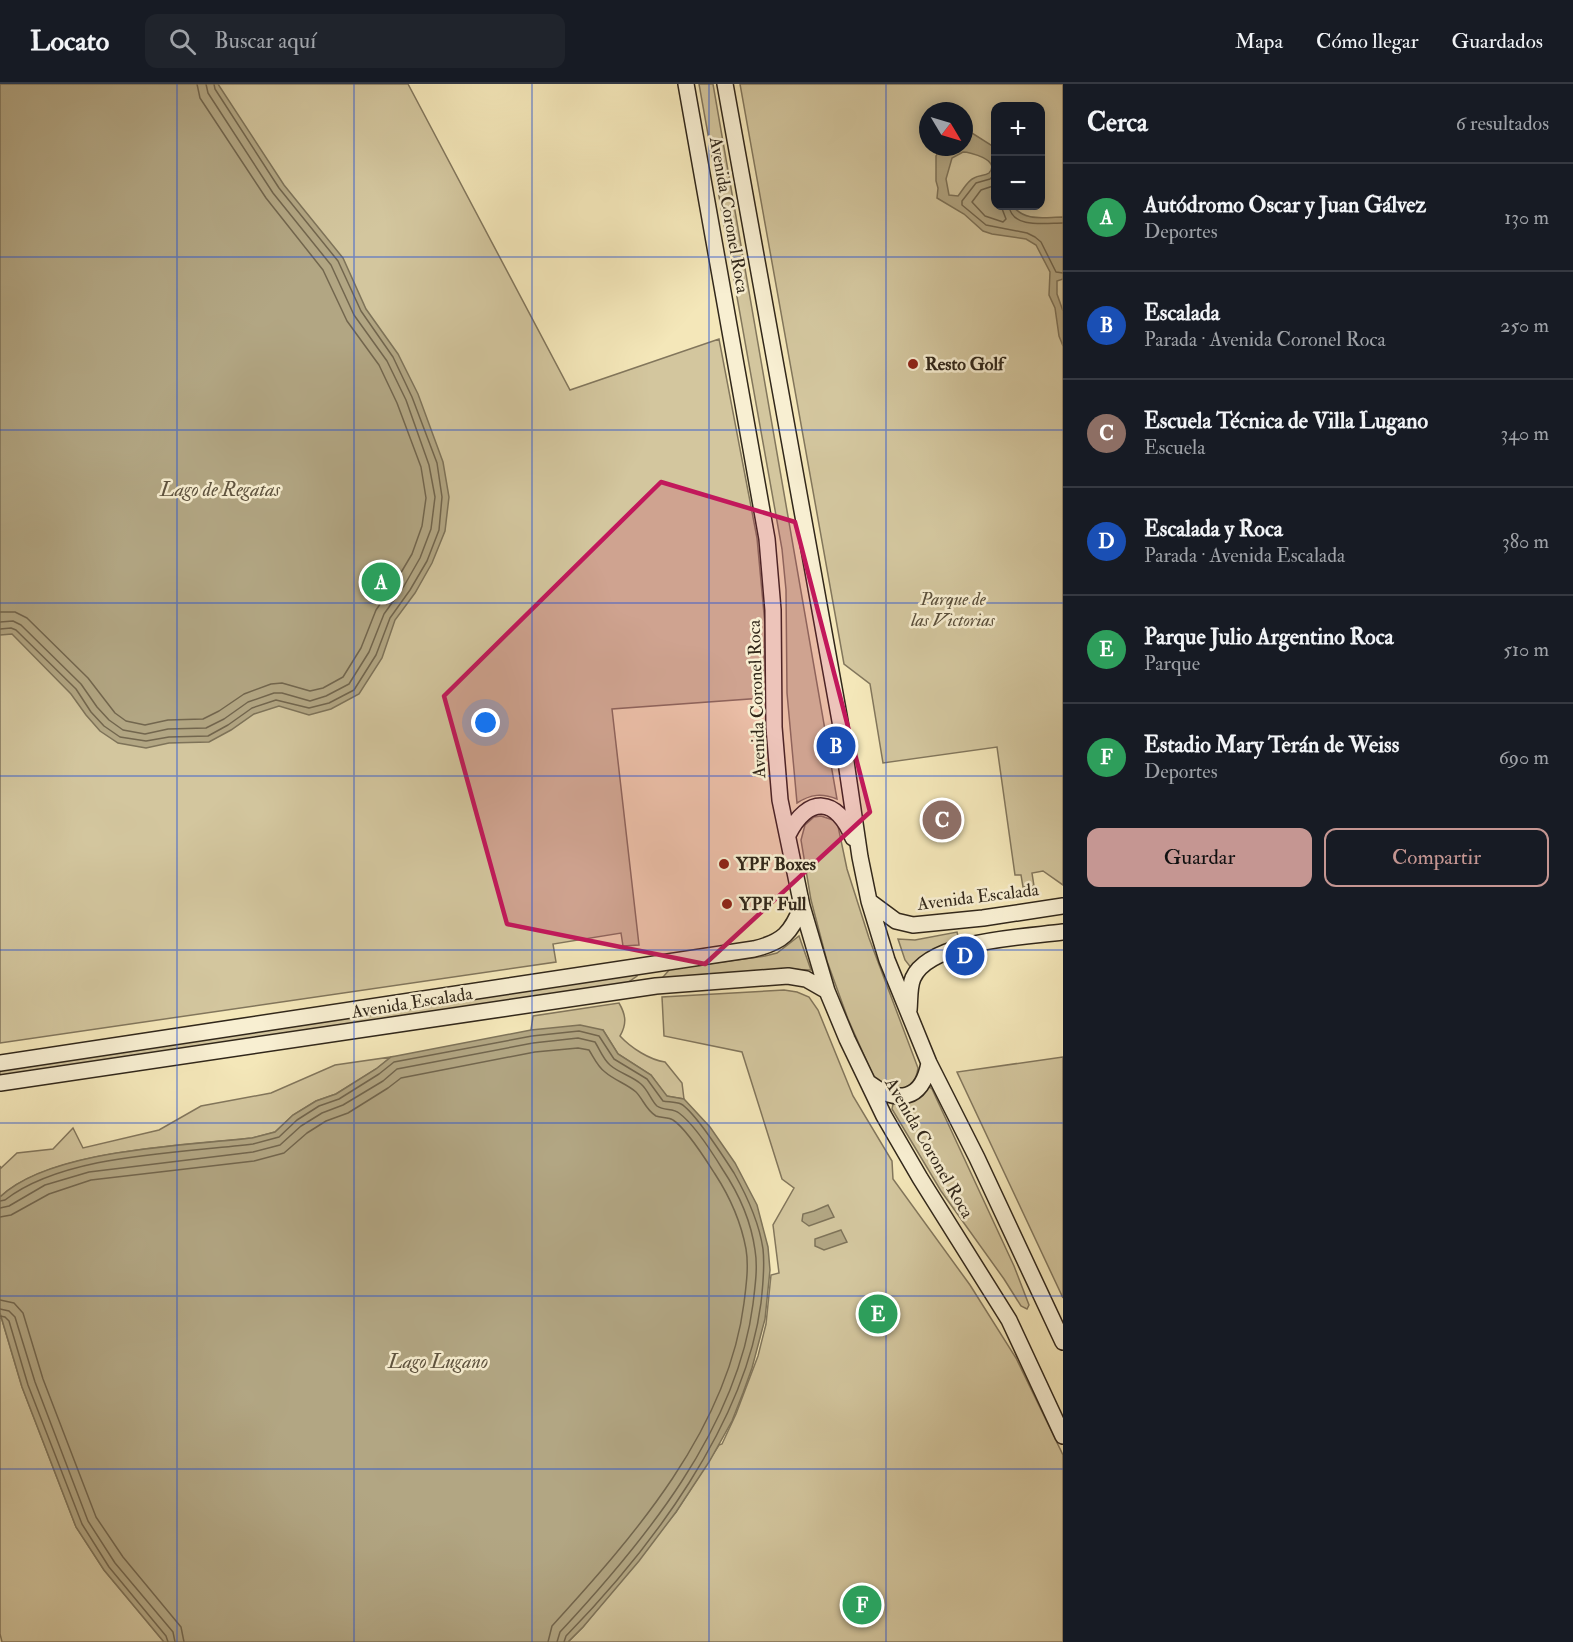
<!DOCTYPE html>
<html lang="es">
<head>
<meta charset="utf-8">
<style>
	:root { --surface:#171b24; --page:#20242c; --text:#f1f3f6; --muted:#9ea1a6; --line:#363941; --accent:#c59692 }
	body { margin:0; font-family:"IM FELL Double Pica",serif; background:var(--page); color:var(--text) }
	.controls { position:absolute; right:18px; top:18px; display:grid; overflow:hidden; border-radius:12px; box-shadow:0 3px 15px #0003 }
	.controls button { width:54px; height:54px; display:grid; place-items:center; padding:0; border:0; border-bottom:2px solid var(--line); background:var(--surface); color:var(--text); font:30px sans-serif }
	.compass { position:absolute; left:919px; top:18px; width:54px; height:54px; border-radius:50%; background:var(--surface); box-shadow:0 3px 15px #0003; rotate:128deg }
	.you { position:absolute; left:486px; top:639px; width:21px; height:21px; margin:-15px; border:4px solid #fff; border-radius:50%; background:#1a73e8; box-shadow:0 0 0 9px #1a73e833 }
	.badge { display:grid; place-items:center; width:39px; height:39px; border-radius:50%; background:var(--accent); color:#fff; font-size:20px; font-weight:700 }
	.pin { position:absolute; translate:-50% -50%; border:3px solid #fff; box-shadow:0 2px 6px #0006 }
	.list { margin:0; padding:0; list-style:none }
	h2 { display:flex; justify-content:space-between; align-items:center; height:78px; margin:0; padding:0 24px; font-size:26px }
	h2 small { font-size:20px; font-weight:400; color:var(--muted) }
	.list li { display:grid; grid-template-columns:39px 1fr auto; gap:18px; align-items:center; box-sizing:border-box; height:108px; padding:0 24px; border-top:2px solid var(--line) }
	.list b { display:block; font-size:22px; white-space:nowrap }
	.list p { margin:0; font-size:20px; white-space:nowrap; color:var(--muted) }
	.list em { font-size:20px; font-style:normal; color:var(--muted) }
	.actions { display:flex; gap:12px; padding:18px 24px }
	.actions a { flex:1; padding:14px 0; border:2px solid var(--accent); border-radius:12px; text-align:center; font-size:21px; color:var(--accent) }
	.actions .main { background:var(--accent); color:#111 }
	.icon { flex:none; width:33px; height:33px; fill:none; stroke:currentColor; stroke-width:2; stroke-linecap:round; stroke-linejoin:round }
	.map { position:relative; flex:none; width:1063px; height:1558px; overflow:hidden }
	header { display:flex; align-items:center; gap:36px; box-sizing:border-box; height:84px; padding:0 30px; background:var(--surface); border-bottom:2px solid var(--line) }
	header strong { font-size:28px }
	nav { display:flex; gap:33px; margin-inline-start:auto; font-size:21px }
	.search { width:420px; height:54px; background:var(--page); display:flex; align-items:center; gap:15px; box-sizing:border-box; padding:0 21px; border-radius:12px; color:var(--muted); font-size:22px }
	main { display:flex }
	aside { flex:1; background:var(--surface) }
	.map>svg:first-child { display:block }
	.green { fill:#d3c69e; stroke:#82765c; stroke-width:1.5; fill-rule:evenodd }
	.water { fill:#b2a683; stroke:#7e7359; stroke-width:1.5; fill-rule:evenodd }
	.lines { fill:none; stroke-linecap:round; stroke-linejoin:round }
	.shore { stroke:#72664e; stroke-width:1.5 }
	.secondary-casing { stroke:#31271a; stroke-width:18 }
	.secondary { stroke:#f8efd2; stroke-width:15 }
	.marked { fill:#c2185b; fill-opacity:0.2; stroke:#c2185b; stroke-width:4.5; stroke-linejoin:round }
	.grid { fill:none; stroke:#1d4ed8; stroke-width:1.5; stroke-opacity:0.55 }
	.poi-dot { fill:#8f2418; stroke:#f8efd2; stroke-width:2 }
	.labels { text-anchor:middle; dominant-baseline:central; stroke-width:5; stroke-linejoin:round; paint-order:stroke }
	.street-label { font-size:18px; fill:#31271a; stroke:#f8efd2 }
	.poi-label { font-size:18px; font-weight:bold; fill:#31271a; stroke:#f8efd2; text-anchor:start }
	.park-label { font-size:18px; font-style:italic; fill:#5a4f3b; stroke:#f8efd2 }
	.water-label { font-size:20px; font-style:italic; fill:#5e533f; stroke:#f8efd2 }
</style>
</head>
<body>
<header>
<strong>Locato</strong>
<div class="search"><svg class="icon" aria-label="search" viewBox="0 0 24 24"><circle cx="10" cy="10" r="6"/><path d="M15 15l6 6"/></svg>Buscar aquí</div>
<nav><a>Mapa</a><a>Cómo llegar</a><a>Guardados</a></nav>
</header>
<main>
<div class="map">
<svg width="1063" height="1558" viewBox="0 0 1063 1558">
	<rect width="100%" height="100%" fill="#f4e7b9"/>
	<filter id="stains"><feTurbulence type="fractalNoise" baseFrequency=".00333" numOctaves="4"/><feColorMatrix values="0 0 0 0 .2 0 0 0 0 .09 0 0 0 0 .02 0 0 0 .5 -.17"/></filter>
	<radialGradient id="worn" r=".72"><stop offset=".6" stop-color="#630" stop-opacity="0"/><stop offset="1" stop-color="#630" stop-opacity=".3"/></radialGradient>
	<path class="green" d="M0,0H408L570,306L719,255L757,454L765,541L763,614L612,625L639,861L623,862L621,849L553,860L556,878L0,959Z
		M699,0H713L837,715C822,709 811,710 797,719L787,609L786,506L782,465Z
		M740,0H1063V801L1043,787L1032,789L1034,802L1023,803L1021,791H1015L997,663L883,679L870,600L844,580ZM996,22H1040V122H996ZM928,27H964V63H928Z
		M821,732L833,736L838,742L847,785L869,854L918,984C916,999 910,1002 897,1009L877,998L871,987L848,935L827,877L811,816L801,756L805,741L814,733Z
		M957,848L960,860L932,866L912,885L905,876L898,855L915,856Z
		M799,852L811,886L783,885L665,896L663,893L670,885L765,872L777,869Z
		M637,890V892L627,899L0,993V985Z
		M784,906L797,908L809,913L818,926L853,1012L892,1077L893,1095L970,1201L1016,1274L1063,1371V1558H568L583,1543L676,1428L719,1361L722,1360L736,1330L758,1272L766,1240L771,1191L779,1189L773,1141L794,1104L782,1095L742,968L664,952L662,913Z
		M619,919C626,931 627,940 620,952C631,964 650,976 665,978L682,999L684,1015L666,1012L651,991L618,970L603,946H531L533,932Z
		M391,973L376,985L336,1010L316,1017L293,1031L275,1048L252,1054C185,1061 49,1066 0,1113V1082L1,1084L17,1069L53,1065L73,1044L83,1064L159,1046L201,1022L271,1009L335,981Z
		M1063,973V1214L957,988Z
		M928,1002L932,1005L1014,1182L1029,1221L1027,1225L1021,1222L1004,1195L941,1107L892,1025L893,1020L910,1017Z
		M0,1229L22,1303L76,1443L104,1486L164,1558H2L0,1550Z"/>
	<path class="water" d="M0,0H218L284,101L343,174L366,225L398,270L418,310L443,378L449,413L445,447L432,479L415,509L395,536L382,574L359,610L331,625L309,631L279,622L254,630L231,646L209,658L169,659L146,664L118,659L100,647L86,631L71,610L12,550L0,551Z
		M964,44L991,61L995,66L996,122H1013C1025,138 1044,133 1063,133V195L1057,197V210L1063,227V262L1059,252L1055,224L1049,211L1050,188L1036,161L1026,155L992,150L983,147L964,130L937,114L938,104L936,97V72L941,63H964ZM963,68C970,68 1001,76 989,89C985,92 979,91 974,94C967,97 963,106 958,112L949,111L946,95L952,74Z
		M580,941L603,946L618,970L651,991L667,1012L684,1015L710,1043L735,1079L757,1121L768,1163L770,1186L765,1235L752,1284L743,1309L732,1337L709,1378L676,1428L639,1477L583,1543L568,1558H164L104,1486L76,1443L22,1303L0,1229V1113C50,1065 184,1062 252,1054L275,1048L293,1031L316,1017L336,1010L376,985L391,973L531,946Z
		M828,1121L834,1133L809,1142L802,1137L803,1130L814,1127Z
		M841,1146L847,1158L824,1166L815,1162V1155Z"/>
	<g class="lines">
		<path class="shore" d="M996,89L990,95L976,99L962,117V121L986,141L1027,149L1035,153L1041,158L1056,188L1063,189
			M996,101L981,106L972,118L985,132L1003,138L1006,135L1001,122
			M1009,122C1012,145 1046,139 1063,139
			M0,528H15L27,534L88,594L115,629L126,637L145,641L168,636L203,635L219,627L244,610L271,600L282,599L310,607L323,604L343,593L361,564L376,526L396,497L412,470L422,442L426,414L421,383L397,319L379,281L347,237L323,186L266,114L200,14L197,0
			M0,538L13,537L21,541L81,600L97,623L109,636L123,646L145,650L168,645L206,644L224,635L248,618L274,609H282L310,617L326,612L349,600L369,568L384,530L404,502L420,474L431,445L435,413L429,381L406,316L387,277L354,231L331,181L273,109L208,9L206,0
			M0,545L11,544L16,546L76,605L91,628L104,642L120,653L146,657L169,653L208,652L228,641L252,624L276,616L309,624L329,619L354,606L376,571L390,534L410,506L427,477L439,446L442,413L437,379L412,313L393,273L361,227L338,177L279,104L215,5L214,0
			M0,1117L5,1116C64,1070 180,1069 253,1060L279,1053L297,1036L319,1022L339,1015L379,990L394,978L532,952L579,947L599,952L614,975L647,995L663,1017C668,1018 676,1018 681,1020C694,1027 725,1075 734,1089C747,1112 759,1138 763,1165C765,1183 763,1201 761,1219C745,1341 650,1466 566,1552L564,1558
			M0,1124L9,1122L45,1101L89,1088L253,1068L280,1061L301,1042L322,1029L343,1021L383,997L397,985L533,959L578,954L595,958C600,966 603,975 610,981C619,989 632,992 641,1000C648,1006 651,1016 657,1022C664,1027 673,1024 679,1029C695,1041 712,1068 723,1086C739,1110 751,1137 755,1166C758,1184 755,1202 753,1220C737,1345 643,1459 560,1548L557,1558
			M0,1133L11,1131L49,1110L91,1096L254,1077L284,1069L307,1049L326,1037L348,1029L388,1004L401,994L535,968L578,964L589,966C594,974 598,983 605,988C614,996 627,1000 636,1008C643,1015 646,1026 656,1032C661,1034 669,1033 673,1036C687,1045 706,1076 715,1090C730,1113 741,1138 746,1165C749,1183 746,1202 744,1219C728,1345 634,1452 552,1542L548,1558
			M0,1216L14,1219L23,1229L43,1295L96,1433L123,1473L181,1543L184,1558
			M0,1225L9,1227L15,1233L35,1298L88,1437L115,1479L173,1548L175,1558
			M0,1232L5,1233L9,1237L28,1301L82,1440L109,1483L166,1552L168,1558"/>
		<g class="secondary-casing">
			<path id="secondary" d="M686,0L767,455L773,526L774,643L780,716L802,822L827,907L847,955L884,1032L920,1094L1009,1236L1063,1352
				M725,0L840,637L860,773L869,817L887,876L929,979L977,1074L1063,1258
				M788,751C808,711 837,713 853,754
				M869,817L896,837L913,841L983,834L1063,822
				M909,926C910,916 909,903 913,894C930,856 1026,853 1063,848
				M0,979L754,865C783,858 791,849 802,822
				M0,999L656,902L788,892L806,895L827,907
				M869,999C897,1020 922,1017 929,979"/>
		</g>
		<use href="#secondary" class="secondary"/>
	</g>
	<path class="marked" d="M661,398L795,438L870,728L705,880L507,840L444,612Z"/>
	<path class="grid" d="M177,0V1558M354,0V1558M532,0V1558M709,0V1558M886,0V1558M0,173H1063M0,346H1063M0,519H1063M0,692H1063M0,866H1063M0,1039H1063M0,1212H1063M0,1385H1063"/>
	<g class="poi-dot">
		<circle cx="913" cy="280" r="6"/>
		<circle cx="724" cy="780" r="6"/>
		<circle cx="727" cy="820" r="6"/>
	</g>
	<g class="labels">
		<g class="street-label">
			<text transform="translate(729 131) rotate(80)">Avenida Coronel Roca</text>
			<text transform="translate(757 615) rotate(-92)">Avenida Coronel Roca</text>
			<text transform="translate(978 813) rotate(-7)">Avenida Escalada</text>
			<text transform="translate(412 919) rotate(-9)">Avenida Escalada</text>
			<text transform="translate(929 1064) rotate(60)">Avenida Coronel Roca</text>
		</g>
		<g class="poi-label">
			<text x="925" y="280">Resto Golf</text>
			<text x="736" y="780">YPF Boxes</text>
			<text x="739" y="820">YPF Full</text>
		</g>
		<g class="park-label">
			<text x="953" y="515">Parque de<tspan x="953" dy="21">las Victorias</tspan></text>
		</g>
		<g class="water-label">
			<text x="220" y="405">Lago de Regatas</text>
			<text x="438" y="1277">Lago Lugano</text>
		</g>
	</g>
	<rect width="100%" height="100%" filter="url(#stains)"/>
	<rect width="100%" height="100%" fill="url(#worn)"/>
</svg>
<div class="controls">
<button>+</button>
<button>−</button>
</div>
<svg class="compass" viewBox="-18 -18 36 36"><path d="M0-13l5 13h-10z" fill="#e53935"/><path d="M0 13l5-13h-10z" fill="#9ea1a6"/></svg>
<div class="you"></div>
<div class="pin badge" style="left:381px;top:498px;background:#2e9e5b">A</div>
<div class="pin badge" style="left:836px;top:662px;background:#1a4fb4">B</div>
<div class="pin badge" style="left:942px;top:736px;background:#8d6e63">C</div>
<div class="pin badge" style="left:965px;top:872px;background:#1a4fb4">D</div>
<div class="pin badge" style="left:878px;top:1230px;background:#2e9e5b">E</div>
<div class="pin badge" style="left:862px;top:1521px;background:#2e9e5b">F</div>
</div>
<aside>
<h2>Cerca<small>6 resultados</small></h2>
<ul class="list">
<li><span class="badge" style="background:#2e9e5b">A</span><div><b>Autódromo Oscar y Juan Gálvez</b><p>Deportes</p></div><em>130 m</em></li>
<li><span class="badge" style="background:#1a4fb4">B</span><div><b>Escalada</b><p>Parada · Avenida Coronel Roca</p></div><em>250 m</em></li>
<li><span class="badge" style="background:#8d6e63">C</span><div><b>Escuela Técnica de Villa Lugano</b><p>Escuela</p></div><em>340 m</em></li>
<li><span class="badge" style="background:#1a4fb4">D</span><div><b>Escalada y Roca</b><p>Parada · Avenida Escalada</p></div><em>380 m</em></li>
<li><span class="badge" style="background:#2e9e5b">E</span><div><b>Parque Julio Argentino Roca</b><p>Parque</p></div><em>510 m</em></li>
<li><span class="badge" style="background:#2e9e5b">F</span><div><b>Estadio Mary Terán de Weiss</b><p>Deportes</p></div><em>690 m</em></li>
</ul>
<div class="actions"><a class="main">Guardar</a><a>Compartir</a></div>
</aside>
</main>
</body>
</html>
